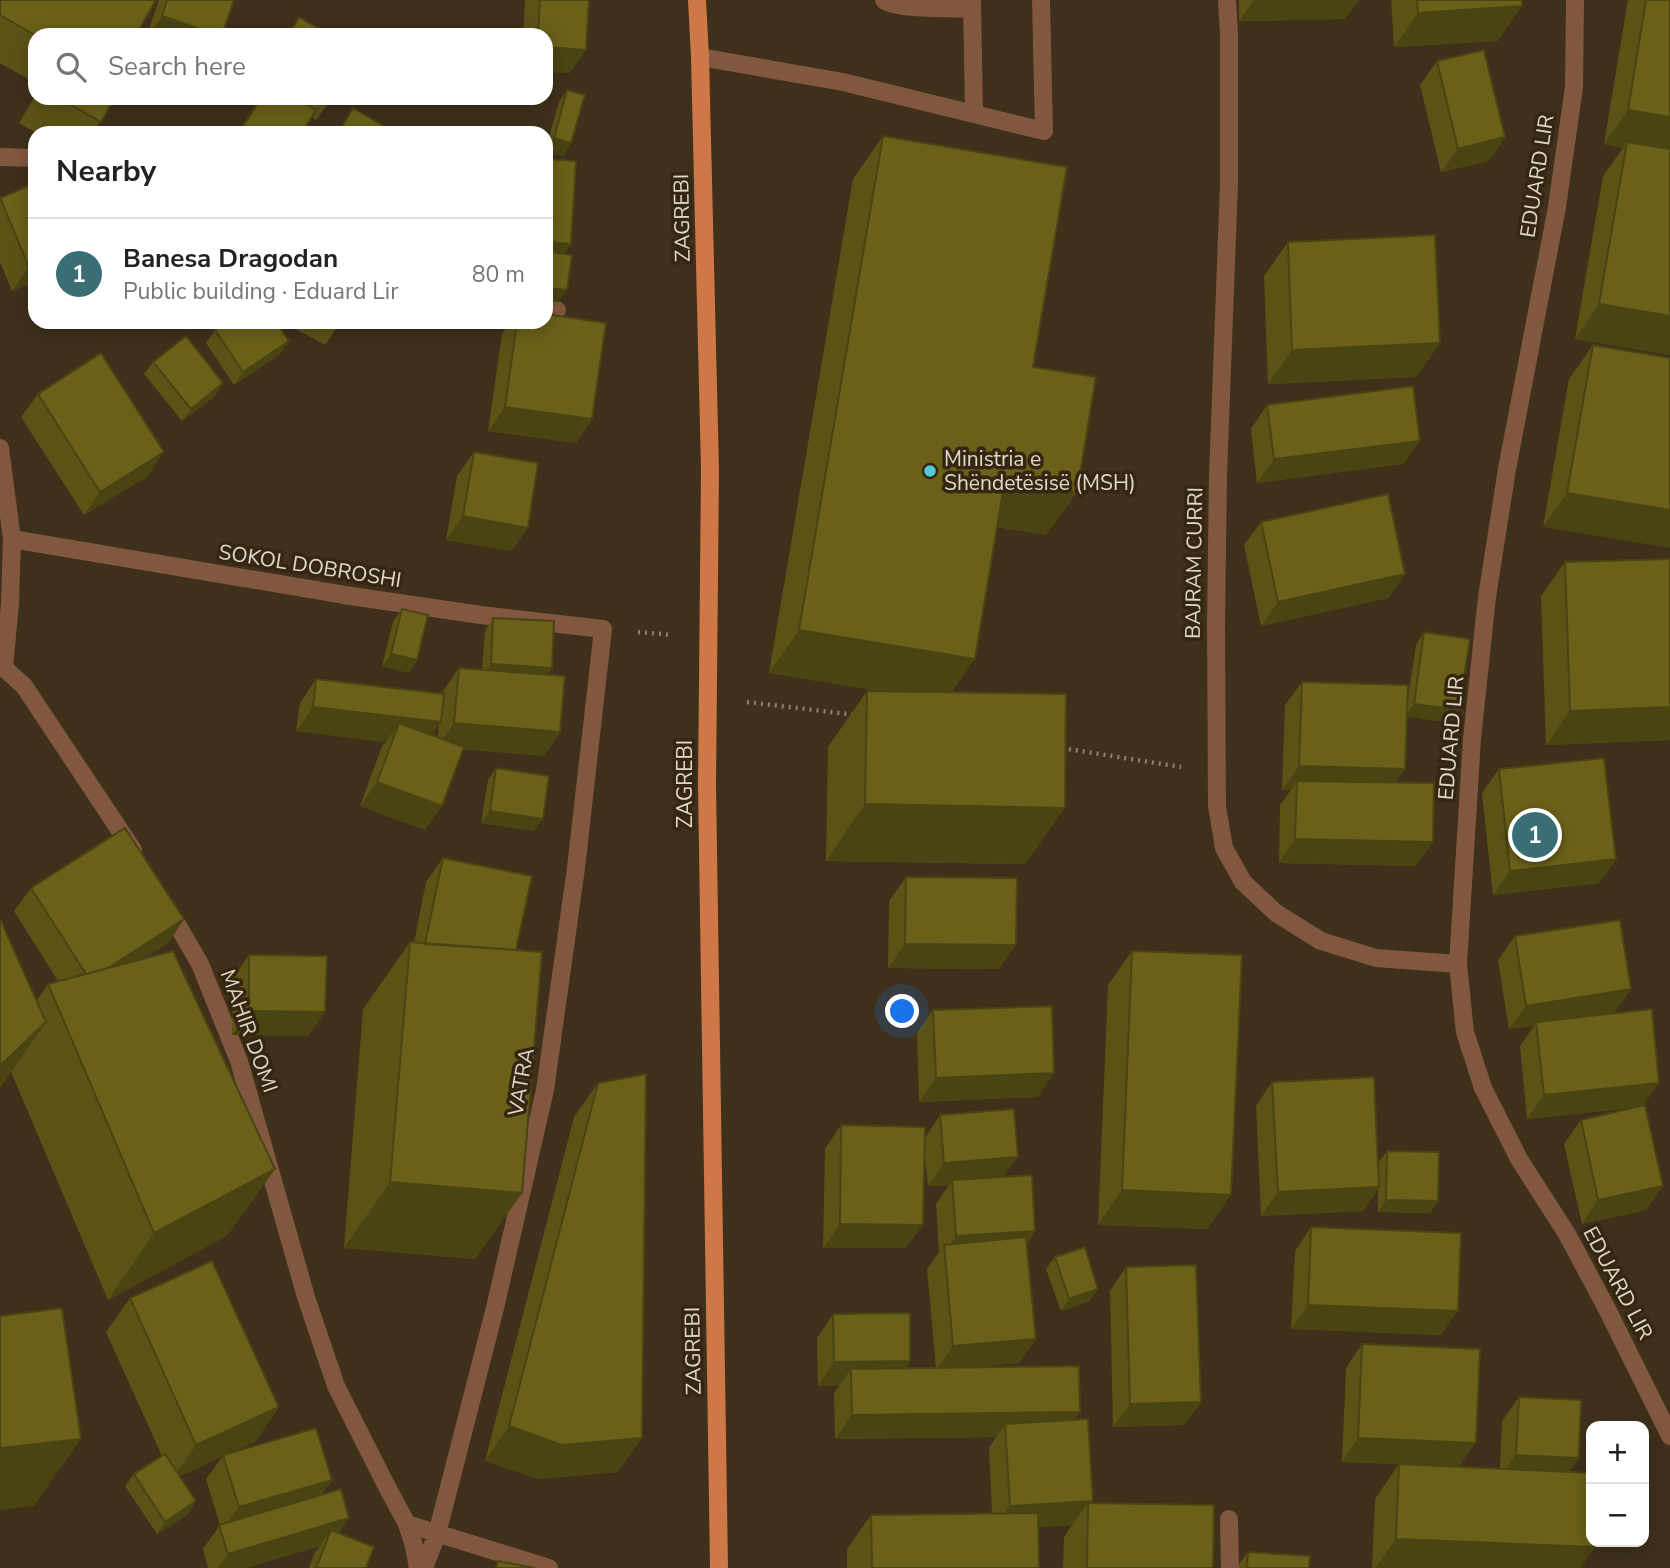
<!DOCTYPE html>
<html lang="en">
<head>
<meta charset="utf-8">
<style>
	:root { --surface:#fff; --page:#f6f6f6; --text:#222; --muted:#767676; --line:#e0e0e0; --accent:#386e74 }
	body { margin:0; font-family:"Nunito Sans",sans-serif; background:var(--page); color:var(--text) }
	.controls { position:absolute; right:21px; bottom:21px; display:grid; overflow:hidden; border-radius:14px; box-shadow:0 4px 18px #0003 }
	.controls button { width:63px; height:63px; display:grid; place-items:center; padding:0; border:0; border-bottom:2px solid var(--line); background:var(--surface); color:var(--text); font:35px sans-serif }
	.you { position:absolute; left:903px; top:1012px; width:24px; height:24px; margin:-18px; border:5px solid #fff; border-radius:50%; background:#1a73e8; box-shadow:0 0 0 10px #1a73e833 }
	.badge { display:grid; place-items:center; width:46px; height:46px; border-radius:50%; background:var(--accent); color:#fff; font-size:23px; font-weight:700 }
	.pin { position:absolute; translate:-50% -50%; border:4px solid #fff; box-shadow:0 2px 7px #0006 }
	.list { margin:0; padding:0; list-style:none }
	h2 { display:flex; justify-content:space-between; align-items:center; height:91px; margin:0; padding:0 28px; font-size:30px }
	h2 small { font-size:23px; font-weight:400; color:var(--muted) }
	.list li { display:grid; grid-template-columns:46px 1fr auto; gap:21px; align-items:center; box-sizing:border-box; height:112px; padding:0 28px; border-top:2px solid var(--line) }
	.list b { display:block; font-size:26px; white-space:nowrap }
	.list p { margin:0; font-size:23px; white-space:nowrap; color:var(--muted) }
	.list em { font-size:23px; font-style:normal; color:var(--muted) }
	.icon { flex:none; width:38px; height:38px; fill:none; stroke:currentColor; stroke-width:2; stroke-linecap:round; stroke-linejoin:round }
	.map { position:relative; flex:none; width:1670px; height:1568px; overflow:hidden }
	.search { position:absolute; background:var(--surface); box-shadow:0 4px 18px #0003; left:28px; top:28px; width:525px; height:77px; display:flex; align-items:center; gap:18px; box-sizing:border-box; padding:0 24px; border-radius:21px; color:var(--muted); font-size:26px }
	.panel { position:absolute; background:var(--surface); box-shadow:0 4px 18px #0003; left:28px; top:126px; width:525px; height:203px; border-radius:21px }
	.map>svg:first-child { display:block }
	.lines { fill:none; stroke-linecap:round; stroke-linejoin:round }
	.path { stroke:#8d8070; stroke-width:4.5; stroke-dasharray:2 5; stroke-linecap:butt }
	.minor { stroke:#825740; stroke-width:18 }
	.major { stroke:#cf7847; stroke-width:18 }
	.wall { fill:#5b5316; fill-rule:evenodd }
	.shaded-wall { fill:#4a4312 }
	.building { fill:#6a6019; stroke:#4a4312; stroke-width:2 }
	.poi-dot { fill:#52cbd8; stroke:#342611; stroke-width:2.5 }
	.labels { text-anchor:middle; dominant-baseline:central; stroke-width:7; stroke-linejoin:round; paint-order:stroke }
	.street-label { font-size:21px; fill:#e0d6ca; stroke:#342611 }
	.poi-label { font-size:21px; fill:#e0d6ca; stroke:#342611; text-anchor:start }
</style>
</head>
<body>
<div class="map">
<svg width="1670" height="1568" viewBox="0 0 1670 1568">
	<rect width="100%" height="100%" fill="#3e301b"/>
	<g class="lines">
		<path class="path" d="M638,632L672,635
			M747,702L856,715
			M1062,748L1181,767"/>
		<path class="minor" d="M884,0C896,10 954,8 972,9
			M972,0L974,114
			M1227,0L1229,34V183L1218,476L1216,625L1217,806L1224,848L1243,882L1276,913L1321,941L1376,958L1458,964
			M1575,0L1574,87L1557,207L1507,469L1487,597L1472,739L1458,964L1465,1032L1483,1088L1519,1159L1567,1234L1607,1309L1670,1436
			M700,57L843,82L1044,131L1041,0
			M0,157L35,158
			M546,309L557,310
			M0,448L12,539L10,603L4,668L24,686L133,850
			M12,539L351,596L481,615L603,629L576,868L545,1090L495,1308L437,1534L424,1568
			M167,907L200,964L239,1061L306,1297L336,1386L386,1485L407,1524L414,1546L418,1568
			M1229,1519L1230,1568
			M407,1524L549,1568"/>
		<path class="major" d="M697,0L700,57L710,470L707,785L719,1568"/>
	</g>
	<path class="wall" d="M0,0L147,35L159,0H234L222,35H35V83L0,63Z
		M525,0H589L570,73L546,72V35H523Z
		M1239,0H1359L1345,19L1239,21Z
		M1391,0H1522L1498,41L1394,47Z
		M1628,0H1670V355L1575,339L1603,176L1623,148L1604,144Z
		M1437,61L1505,137L1489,161L1441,172L1420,85Z
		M567,90L571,143L563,156L546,151V148L559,102Z
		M35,96V98H115L93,133H36L19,123Z
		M260,98H332L316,120L312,117L302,133H237Z
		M883,136L1033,367L1077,492L1046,535L997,527L952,692L1025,864L826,861L828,747L867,691H879L769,673L853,179Z
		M0,198L35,282L12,291L0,262Z
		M1288,242L1440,343L1416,377L1268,384L1264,276Z
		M283,322H341L325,345Z
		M511,322H546L592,419L576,443L488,431L502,334Z
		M215,330L289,341L280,354L234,385L206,343Z
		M1593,345L1670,358L1543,527L1569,379Z
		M153,362L223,383L215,396L182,421L144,374Z
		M38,394L148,476L84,515L21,417Z
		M1267,405L1420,441L1403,464L1257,483L1251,429Z
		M474,452L528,528L511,551L446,540L457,476Z
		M1261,522L1405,574L1388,598L1261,626L1244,545Z
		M1670,559V740L1546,745L1541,596L1565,562Z
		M402,609L417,660L409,673L382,666L393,622Z
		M493,618L552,668L547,675L560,732L544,756L463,749L425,830L360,806L382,746L386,742L296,731L300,703L316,679L443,693V691L459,668L482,669L485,631ZM439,724L438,738L432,735Z
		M1424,632L1450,723L1407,716L1405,769L1395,783L1416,866L1279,863L1280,805L1291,790H1282L1285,705L1302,682L1407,704L1416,645Z
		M496,768L543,819L534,831L481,823L488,780Z
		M1499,769L1616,859L1599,883L1493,895L1482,793Z
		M443,858L516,950L522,1193L475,1259L344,1248L363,1009L410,942L414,943L426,882Z
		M906,877L999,969L888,968L889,901Z
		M31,888L184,919L168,943L143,959L228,1235L108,1300L11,1072L0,1088L37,1000L48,984L58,981L14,911Z
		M1515,936L1631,989L1614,1013L1599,1015L1659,1083L1643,1105L1663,1186L1646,1210L1582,1224L1564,1144L1581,1120L1632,1108L1527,1119L1520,1046L1534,1026L1509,1029L1498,960Z
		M1132,951L1231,1195L1207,1229L1098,1225L1108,985Z
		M249,955L308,1036L232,1035L233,978Z
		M933,1010L1038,1097L919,1102L917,1033Z
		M1272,1082L1378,1163L1387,1151L1438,1201L1430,1213L1378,1212V1189L1363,1211L1261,1216L1256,1106Z
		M598,1083L618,1472L538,1479L485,1461L574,1117Z
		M940,1115L1004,1177L1035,1231L1027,1244L1036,1339L1019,1363L965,1368L1080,1412L1074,1420L1093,1501L1092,1503L1213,1568H1063L1064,1537L1072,1525L1038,1527L1039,1568H847V1549L871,1515L992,1513L989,1448L996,1437L835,1439L834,1393L839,1386H818L817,1338L833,1314L910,1361L905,1369L936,1368L927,1269L939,1252L936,1204L949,1185L928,1186L924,1148L906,1248H823L825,1149L841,1125L925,1138Z
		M1311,1227L1441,1335L1291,1329L1295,1251Z
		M1055,1257L1090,1301L1061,1311L1046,1269Z
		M1126,1267L1201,1402L1184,1425L1113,1427L1110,1291Z
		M130,1298L279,1407L255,1442L226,1455L332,1480L321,1495L339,1533L366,1568H309L314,1554L320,1546L245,1568H208L203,1549L220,1525L206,1479L223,1456L180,1476L196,1501L188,1514L157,1534L125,1486L134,1474L162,1456L106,1332Z
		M1362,1344L1459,1466L1342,1462L1346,1368Z
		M1519,1397L1579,1458L1569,1472L1595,1547L1580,1568H1372L1375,1499L1399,1464L1500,1469L1502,1421Z
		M1248,1552L1309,1568H1239V1564Z"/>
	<path class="shaded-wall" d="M1254,0H1359L1345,19L1239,21Z
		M1522,6L1498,41L1394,47L1418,13Z
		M162,16L217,35H149Z
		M546,47L586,50L570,73L546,72Z
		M1628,110L1670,117V155L1627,142L1623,148L1604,144Z
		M1505,137L1489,161L1441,172L1458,149Z
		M554,138L571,143L563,156L546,151Z
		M546,242L571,244L563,256L546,255Z
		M35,265V282L12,291L29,267Z
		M546,288L567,290L558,302L546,301Z
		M1599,304L1670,316V355L1575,339Z
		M289,341L280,354L234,385L243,372Z
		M1440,343L1416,377L1268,384L1292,350Z
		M223,383L215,396L182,421L191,409Z
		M505,407L592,419L576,443L488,431Z
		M1420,441L1403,464L1257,483L1274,459Z
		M164,452L148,476L84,515L100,492Z
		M1005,480L1077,492L1046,535L975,523Z
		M1567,493L1670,510V548L1543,527Z
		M463,516L528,528L511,551L446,540Z
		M1405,574L1388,598L1261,626L1278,602Z
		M799,630L975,659L945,702L769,673Z
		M391,654L417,660L409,673L382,666Z
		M491,664L552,668L544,680L482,676Z
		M1414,704L1459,710L1450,723L1405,716Z
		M313,707L441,722L424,746L399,723L386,742L296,731Z
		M1670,707V740L1546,745L1570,711Z
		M454,723L560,732L544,756L437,747Z
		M1299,766L1405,769L1388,793L1297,781L1291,790H1282Z
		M377,782L442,806L425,830L360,806Z
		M865,804L1065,808L1025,864L826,861Z
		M490,811L543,819L534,831L481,823Z
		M1295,839L1433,842L1416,866L1279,863Z
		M1616,859L1599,883L1493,895L1510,871Z
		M184,919L168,943L73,1004L89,980Z
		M905,944L1016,945L999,969L888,968Z
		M1631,989L1614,1013L1537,1025L1536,1022L1534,1026L1509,1029L1526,1006Z
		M249,1011L325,1012L308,1036L232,1035Z
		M46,1022L0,1088V1066Z
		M1054,1073L1038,1097L919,1102L936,1078Z
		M1659,1083L1642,1107L1527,1119L1544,1095Z
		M1018,1157L1001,1180H952L949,1185L928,1186L944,1163Z
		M275,1169L228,1235L108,1300L154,1233Z
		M390,1182L522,1193L475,1259L344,1248Z
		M1663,1186L1646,1210L1582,1224L1598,1200Z
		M1379,1187L1363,1211L1261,1216L1278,1192Z
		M1122,1190L1231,1195L1207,1229L1098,1225Z
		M1386,1200L1438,1201L1430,1213L1378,1212Z
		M840,1224L923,1225L906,1248H823Z
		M1035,1231L1018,1255L945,1253L956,1236Z
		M1098,1289L1090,1301L1061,1311L1069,1299Z
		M1308,1305L1458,1311L1441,1335L1291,1329Z
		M1036,1339L1019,1363L936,1370L953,1346Z
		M910,1361L894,1385L851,1369L839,1386H818L834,1362Z
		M1201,1402L1184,1425L1113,1427L1130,1404Z
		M279,1407L255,1442L172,1479L196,1445Z
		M1080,1412L1063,1436L1005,1424L996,1437L835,1439L852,1415Z
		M509,1426L642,1438L618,1472L538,1479L485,1461Z
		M1358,1438L1476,1443L1459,1466L1342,1462Z
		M81,1439L34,1506L0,1510V1448Z
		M1516,1455L1579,1458L1562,1482L1499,1479Z
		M332,1480L315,1503L222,1531L239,1507Z
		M196,1501L188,1514L157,1534L165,1522Z
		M1093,1501L1088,1509V1503L1072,1525L993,1530L1010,1506Z
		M349,1518L333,1542L331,1530L320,1546L245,1568H218L228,1554Z
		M1396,1539L1595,1547L1580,1568H1375Z"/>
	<path class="building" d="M0,0H156L139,30L147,35H35L0,15Z
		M167,0H234L222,35H217L162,16Z
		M540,0H589L586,50L546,47V35H538Z
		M1417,0H1522V6L1418,13Z
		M1646,0H1670V117L1628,110Z
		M299,17L330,35H289Z
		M1484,50L1505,137L1458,149L1437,61Z
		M567,90L585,95L571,143L554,138Z
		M59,98H115L101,122Z
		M261,98H296L316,110L302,133H239Z
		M353,108L387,128L384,133H338Z
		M883,136L1067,167L1033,367L1096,377L1077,492L1005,480L975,659L799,630Z
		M1627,142L1670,149V316L1599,304Z
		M546,159L576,161L571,244L546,242Z
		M35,183V265L29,267L0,198Z
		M1435,235L1440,343L1292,350L1288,242Z
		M546,251L572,255L567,290L546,288Z
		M546,314L606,323L592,419L505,407L517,322H546Z
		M227,322H276L289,341L243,372L215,330Z
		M186,336L223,383L191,409L153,362Z
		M1593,345L1670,358V510L1567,493Z
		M101,353L164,452L100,492L38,394Z
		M1413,386L1420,441L1274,459L1267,405Z
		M474,452L538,463L528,528L463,516Z
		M1388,494L1405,574L1278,602L1261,522Z
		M1670,559V707L1570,711L1565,562Z
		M402,609L428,615L417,660L391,654Z
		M493,618L554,621L552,668L491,664Z
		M1424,632L1470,639L1459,710L1414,704Z
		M459,668L565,676L560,732L454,723Z
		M316,679L444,694L441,722L313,707Z
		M1302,682L1408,685L1405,769L1299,766Z
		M867,691L1066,694L1065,808L865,804Z
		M399,723L464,747L442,806L377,782Z
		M1604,758L1616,859L1510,871L1499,769Z
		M496,768L549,776L543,819L490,811Z
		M1297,781L1434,783L1433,842L1295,839Z
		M125,828L184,919L108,968L86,974L31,888Z
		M443,858L532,876L516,950L425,944Z
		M906,877L1017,878L1016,945L905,944Z
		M0,919L46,1022L0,1066Z
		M1620,920L1631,989L1526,1006L1515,936Z
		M410,942L542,952L522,1193L390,1182Z
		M173,951L275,1169L154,1233L48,984Z
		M1132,951L1242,955L1231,1195L1122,1190Z
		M249,955L327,956L325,1012L249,1011Z
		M1052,1006L1054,1073L936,1078L933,1010Z
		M1652,1009L1659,1083L1544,1095L1536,1022Z
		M646,1074L642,1438L562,1445L509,1426L598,1083Z
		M1374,1077L1379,1187L1278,1192L1272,1082Z
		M1645,1105L1663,1186L1598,1200L1581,1120Z
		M1014,1109L1018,1157L944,1163L940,1115Z
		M841,1125L925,1127L923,1225L840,1224Z
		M1387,1151L1439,1152L1438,1201L1386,1200Z
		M1032,1175L1035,1231L956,1236L952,1180Z
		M1311,1227L1461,1233L1458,1311L1308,1305Z
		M1026,1237L1036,1339L953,1346L944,1245Z
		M1085,1247L1098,1289L1069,1299L1055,1257Z
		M212,1261L279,1407L196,1445L130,1298Z
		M1196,1265L1201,1402L1130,1404L1126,1267Z
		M62,1308L81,1439L0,1448V1316Z
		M910,1313V1361L834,1362L833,1314Z
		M1362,1344L1480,1349L1476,1443L1358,1438Z
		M1079,1366L1080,1412L852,1415L851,1369Z
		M1519,1397L1581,1400L1579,1458L1516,1455Z
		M1088,1419L1093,1501L1010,1506L1005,1424Z
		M316,1428L332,1480L239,1507L223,1455Z
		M165,1454L196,1501L165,1522L134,1474Z
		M1399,1464L1591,1473V1542H1595V1547L1396,1539Z
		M341,1489L349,1518L228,1554L219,1525Z
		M1088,1503L1214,1505L1213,1568H1087Z
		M1038,1513L1039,1568H872L871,1515Z
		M331,1530L374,1547L366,1568H316Z
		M1248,1552L1310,1556L1309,1568H1247Z
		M498,1561L535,1568H496Z"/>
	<circle class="poi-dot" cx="930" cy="471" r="7"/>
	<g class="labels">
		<g class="street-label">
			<text transform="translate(1537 176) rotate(-81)">EDUARD LIR</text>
			<text transform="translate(682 218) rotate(-91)">ZAGREBI</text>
			<text transform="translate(1194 563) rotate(-89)">BAJRAM CURRI</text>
			<text transform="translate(310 566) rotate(9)">SOKOL DOBROSHI</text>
			<text transform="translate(1451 738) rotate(-85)">EDUARD LIR</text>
			<text transform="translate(685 784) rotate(-90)">ZAGREBI</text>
			<text transform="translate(249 1031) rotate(70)">MAHIR DOMI</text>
			<text transform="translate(521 1082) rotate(-80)">VATRA</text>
			<text transform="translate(1618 1283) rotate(62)">EDUARD LIR</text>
			<text transform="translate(693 1351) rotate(-91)">ZAGREBI</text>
		</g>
		<g class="poi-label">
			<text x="944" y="459">Ministria e<tspan x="944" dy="24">Shëndetësisë (MSH)</tspan></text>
		</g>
	</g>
</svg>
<div class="controls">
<button>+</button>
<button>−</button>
</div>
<div class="you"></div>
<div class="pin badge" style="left:1535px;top:835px">1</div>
<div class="search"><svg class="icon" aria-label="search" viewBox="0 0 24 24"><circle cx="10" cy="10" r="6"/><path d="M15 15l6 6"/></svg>Search here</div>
<section class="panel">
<h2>Nearby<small></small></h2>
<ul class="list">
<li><span class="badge">1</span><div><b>Banesa Dragodan</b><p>Public building · Eduard Lir</p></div><em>80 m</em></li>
</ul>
</section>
</div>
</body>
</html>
